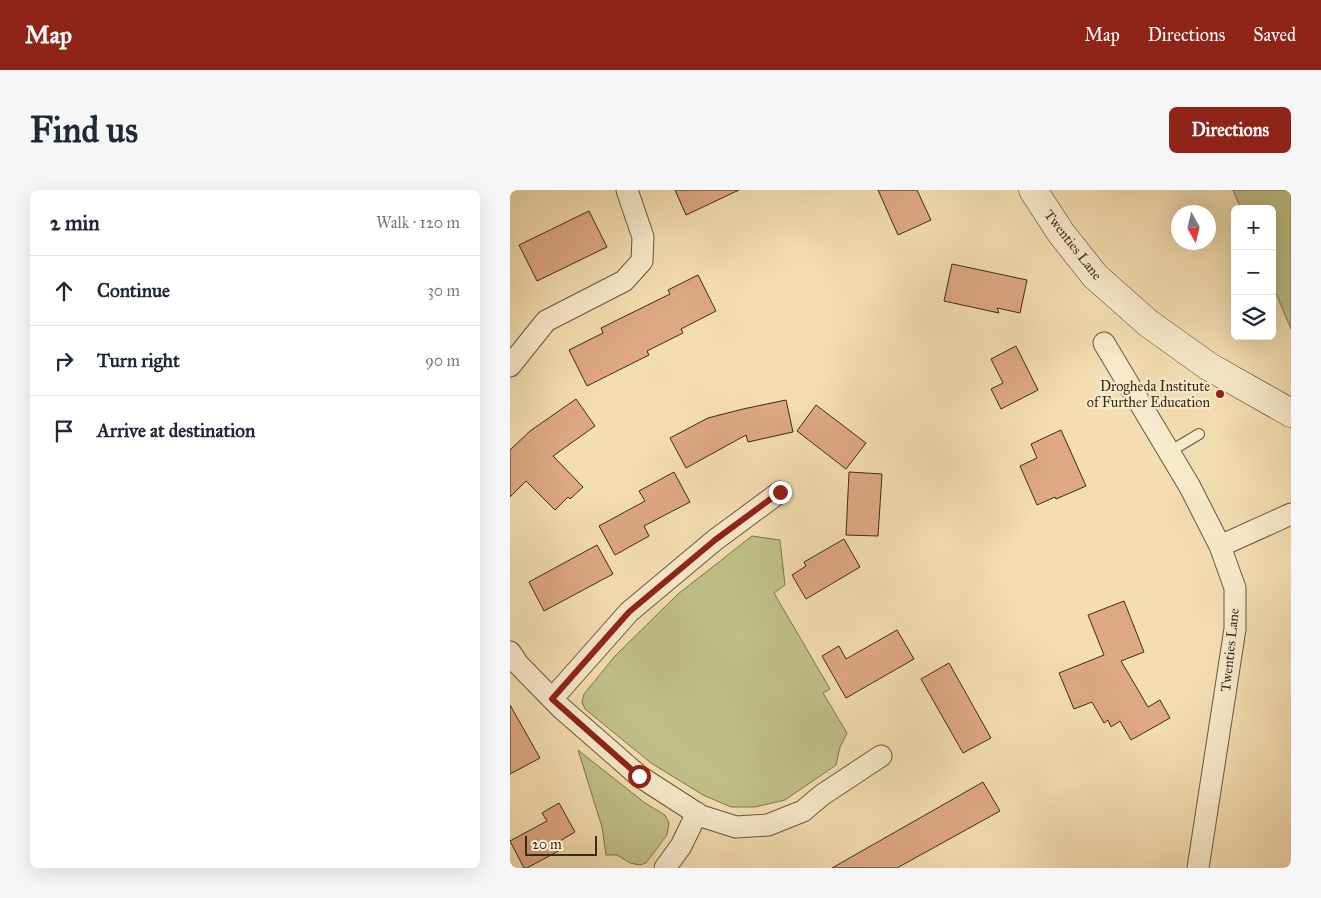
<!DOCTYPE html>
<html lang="en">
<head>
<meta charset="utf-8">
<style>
	:root { --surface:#fff; --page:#f6f6f7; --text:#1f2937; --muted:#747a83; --line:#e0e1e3; --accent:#8f2418 }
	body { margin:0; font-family:"IM FELL Great Primer",serif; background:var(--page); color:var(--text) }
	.controls { position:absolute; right:15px; top:15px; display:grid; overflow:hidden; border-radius:8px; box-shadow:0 5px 20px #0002 }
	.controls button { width:45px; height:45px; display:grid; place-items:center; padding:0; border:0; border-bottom:1px solid var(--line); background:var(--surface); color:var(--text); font:25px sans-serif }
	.compass { position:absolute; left:661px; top:15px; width:45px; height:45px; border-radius:50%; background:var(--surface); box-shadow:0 5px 20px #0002; rotate:172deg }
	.scale { position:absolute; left:15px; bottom:12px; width:72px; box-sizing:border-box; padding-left:5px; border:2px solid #392a1b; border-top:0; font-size:14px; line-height:18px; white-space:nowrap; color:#392a1b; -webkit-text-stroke:4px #f8eacc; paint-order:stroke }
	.stop { position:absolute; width:15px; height:15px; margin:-11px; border:4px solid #8f2418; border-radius:50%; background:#fff }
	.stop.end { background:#8f2418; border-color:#fff; box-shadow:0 1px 5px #0008 }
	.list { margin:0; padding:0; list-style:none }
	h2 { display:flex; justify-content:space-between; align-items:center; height:65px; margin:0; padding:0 20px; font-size:21px }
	h2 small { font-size:16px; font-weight:400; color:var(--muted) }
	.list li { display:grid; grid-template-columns:32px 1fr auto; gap:15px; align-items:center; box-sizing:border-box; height:70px; padding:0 20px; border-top:1px solid var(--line) }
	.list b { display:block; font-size:19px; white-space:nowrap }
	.list em { font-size:16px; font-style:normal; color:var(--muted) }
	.icon { flex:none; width:28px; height:28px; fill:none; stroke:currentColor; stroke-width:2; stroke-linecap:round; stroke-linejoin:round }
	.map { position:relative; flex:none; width:781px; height:678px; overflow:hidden; border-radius:8px }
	header { display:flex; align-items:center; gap:30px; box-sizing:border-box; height:70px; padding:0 25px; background:var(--accent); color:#fff }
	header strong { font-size:24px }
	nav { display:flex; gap:28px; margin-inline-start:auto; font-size:18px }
	.intro { display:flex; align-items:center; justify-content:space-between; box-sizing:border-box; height:120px; padding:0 30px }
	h1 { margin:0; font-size:35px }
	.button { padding:12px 22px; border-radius:8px; background:var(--accent); color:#fff; font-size:18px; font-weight:700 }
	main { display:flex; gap:30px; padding:0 30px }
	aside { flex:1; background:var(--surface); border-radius:8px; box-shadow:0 5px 20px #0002 }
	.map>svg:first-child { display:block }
	.green { fill:#c1c088; stroke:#7d7552 }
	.building { fill:#dea882; stroke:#392a1b }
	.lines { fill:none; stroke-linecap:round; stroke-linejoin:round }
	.lane-casing { stroke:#685740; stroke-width:12 }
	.street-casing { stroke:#685740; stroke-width:23 }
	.secondary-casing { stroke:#392a1b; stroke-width:29 }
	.lane { stroke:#f8eacc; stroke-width:10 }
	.street { stroke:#f8eacc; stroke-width:21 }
	.secondary { stroke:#f8eacc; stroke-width:28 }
	.route { stroke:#8f2418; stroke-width:6 }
	.poi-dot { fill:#8f2418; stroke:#f8eacc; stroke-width:2 }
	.labels { text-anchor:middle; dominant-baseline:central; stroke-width:4.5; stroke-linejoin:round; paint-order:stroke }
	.street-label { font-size:14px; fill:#392a1b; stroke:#f8eacc }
	.poi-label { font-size:14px; fill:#392a1b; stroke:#f8eacc; text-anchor:end }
</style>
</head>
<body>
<header>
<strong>Map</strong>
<nav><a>Map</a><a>Directions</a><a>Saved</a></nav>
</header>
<div class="intro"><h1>Find us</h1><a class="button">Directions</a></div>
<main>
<aside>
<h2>2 min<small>Walk · 120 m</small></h2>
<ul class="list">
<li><svg class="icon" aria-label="ahead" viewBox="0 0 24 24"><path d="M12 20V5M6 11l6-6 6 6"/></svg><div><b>Continue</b></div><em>30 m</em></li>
<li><svg class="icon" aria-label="right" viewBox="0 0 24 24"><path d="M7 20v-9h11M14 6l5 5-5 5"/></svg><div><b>Turn right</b></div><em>90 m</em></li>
<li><svg class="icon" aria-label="arrive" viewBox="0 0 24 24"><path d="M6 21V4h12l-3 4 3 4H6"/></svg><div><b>Arrive at destination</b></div></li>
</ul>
</aside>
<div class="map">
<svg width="781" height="678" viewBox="0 0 781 678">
	<rect width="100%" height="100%" fill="#f4deb1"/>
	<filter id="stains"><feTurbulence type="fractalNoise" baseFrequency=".004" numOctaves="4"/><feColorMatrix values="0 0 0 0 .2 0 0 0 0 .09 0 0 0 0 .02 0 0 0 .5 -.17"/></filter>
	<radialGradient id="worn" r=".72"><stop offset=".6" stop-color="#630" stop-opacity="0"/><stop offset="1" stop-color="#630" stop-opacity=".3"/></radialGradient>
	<path class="green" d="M723,0H781V139L762,94V19H731Z
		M242,346L270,350L275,395L264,403L320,499L313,503L337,543L330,557L326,575L275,610L245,617H221L193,605L141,573L75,519L72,512L74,504L105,466L168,404Z
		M68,560L135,613L155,625L159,633L157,645L136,673L130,675L120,673L107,665H96L92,637Z"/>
	<path class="building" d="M165,0H229L176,25Z
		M368,0H407L421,30L388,45Z
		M79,21L97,57L27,91L9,55Z
		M442,74L517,90L510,123L487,118L489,123L434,111Z
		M188,85L206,121L171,139L173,143L137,161L139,165L77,196L59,160L93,143L91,138L160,104L158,100Z
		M506,156L528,200L491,219L481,199L493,193L481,169Z
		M66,209L85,236L43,266L73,297L60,309L58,307L45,320L16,291L0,307V260L20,241Z
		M276,210L283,242L238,252L236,245L176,278L160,248L198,228L233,219Z
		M306,215L356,253L336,279L287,241Z
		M551,240L576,296L546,309L545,307L527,315L510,276L527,268L521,254Z
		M164,282L180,312L134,336L139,346L105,365L89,336L135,311L129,301Z
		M339,282L372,284L368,346L336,345Z
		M334,349L350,377L296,409L282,385L296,376L294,372Z
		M87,355L103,384L34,421L19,392Z
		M614,411L634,462L611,471L638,517L650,510L660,528L621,550L610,531L601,537L598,530L594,533L582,512L564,519L549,483L594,465L578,425Z
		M387,440L404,469L336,508L312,466L329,456L336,469Z
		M439,473L481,548L453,563L411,489Z
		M0,515L30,568L0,584Z
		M473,592L490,621L387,678H322Z
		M49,613L65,642L48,652L52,659L17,678H14L0,651L37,631L32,623Z"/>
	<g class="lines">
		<g class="lane-casing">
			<path id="lane" d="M659,262L689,244"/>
		</g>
		<g class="street-casing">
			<path id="street" d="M594,153L680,297L710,356L725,398V439L688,678
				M0,176L36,131L114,91L132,71L133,47L117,0
				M710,356L781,324
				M0,462L8,474L50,517L129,586L191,626L226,637L258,635L293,621L312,605L371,566
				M42,509L119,422L205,350L270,302
				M155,678L171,656L187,623"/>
		</g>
		<g class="secondary-casing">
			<path id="secondary" d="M523,0L551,43L585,86L638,133L698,176L781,223"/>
		</g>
		<use href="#lane" class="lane"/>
		<use href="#street" class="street"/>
		<use href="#secondary" class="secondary"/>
	</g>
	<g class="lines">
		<path class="route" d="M129,586L42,509L119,422L205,350L270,302"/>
	</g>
	<circle class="poi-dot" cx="710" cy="204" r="5"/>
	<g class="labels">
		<g class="street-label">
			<text transform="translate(563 55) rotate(52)">Twenties Lane</text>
			<text transform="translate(720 460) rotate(-84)">Twenties Lane</text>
		</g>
		<g class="poi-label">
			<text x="700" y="196">Drogheda Institute<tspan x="700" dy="16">of Further Education</tspan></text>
		</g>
	</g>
	<rect width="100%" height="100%" filter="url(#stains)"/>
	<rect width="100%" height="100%" fill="url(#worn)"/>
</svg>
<div class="controls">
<button>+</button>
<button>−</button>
<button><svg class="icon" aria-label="layers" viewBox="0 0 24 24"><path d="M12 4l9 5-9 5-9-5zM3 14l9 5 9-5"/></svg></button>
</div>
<svg class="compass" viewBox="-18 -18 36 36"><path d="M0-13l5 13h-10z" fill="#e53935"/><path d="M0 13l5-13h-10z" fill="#747a83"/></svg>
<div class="scale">20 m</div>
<div class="stop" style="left:129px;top:586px"></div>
<div class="stop end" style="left:270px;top:302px"></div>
</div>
</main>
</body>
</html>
